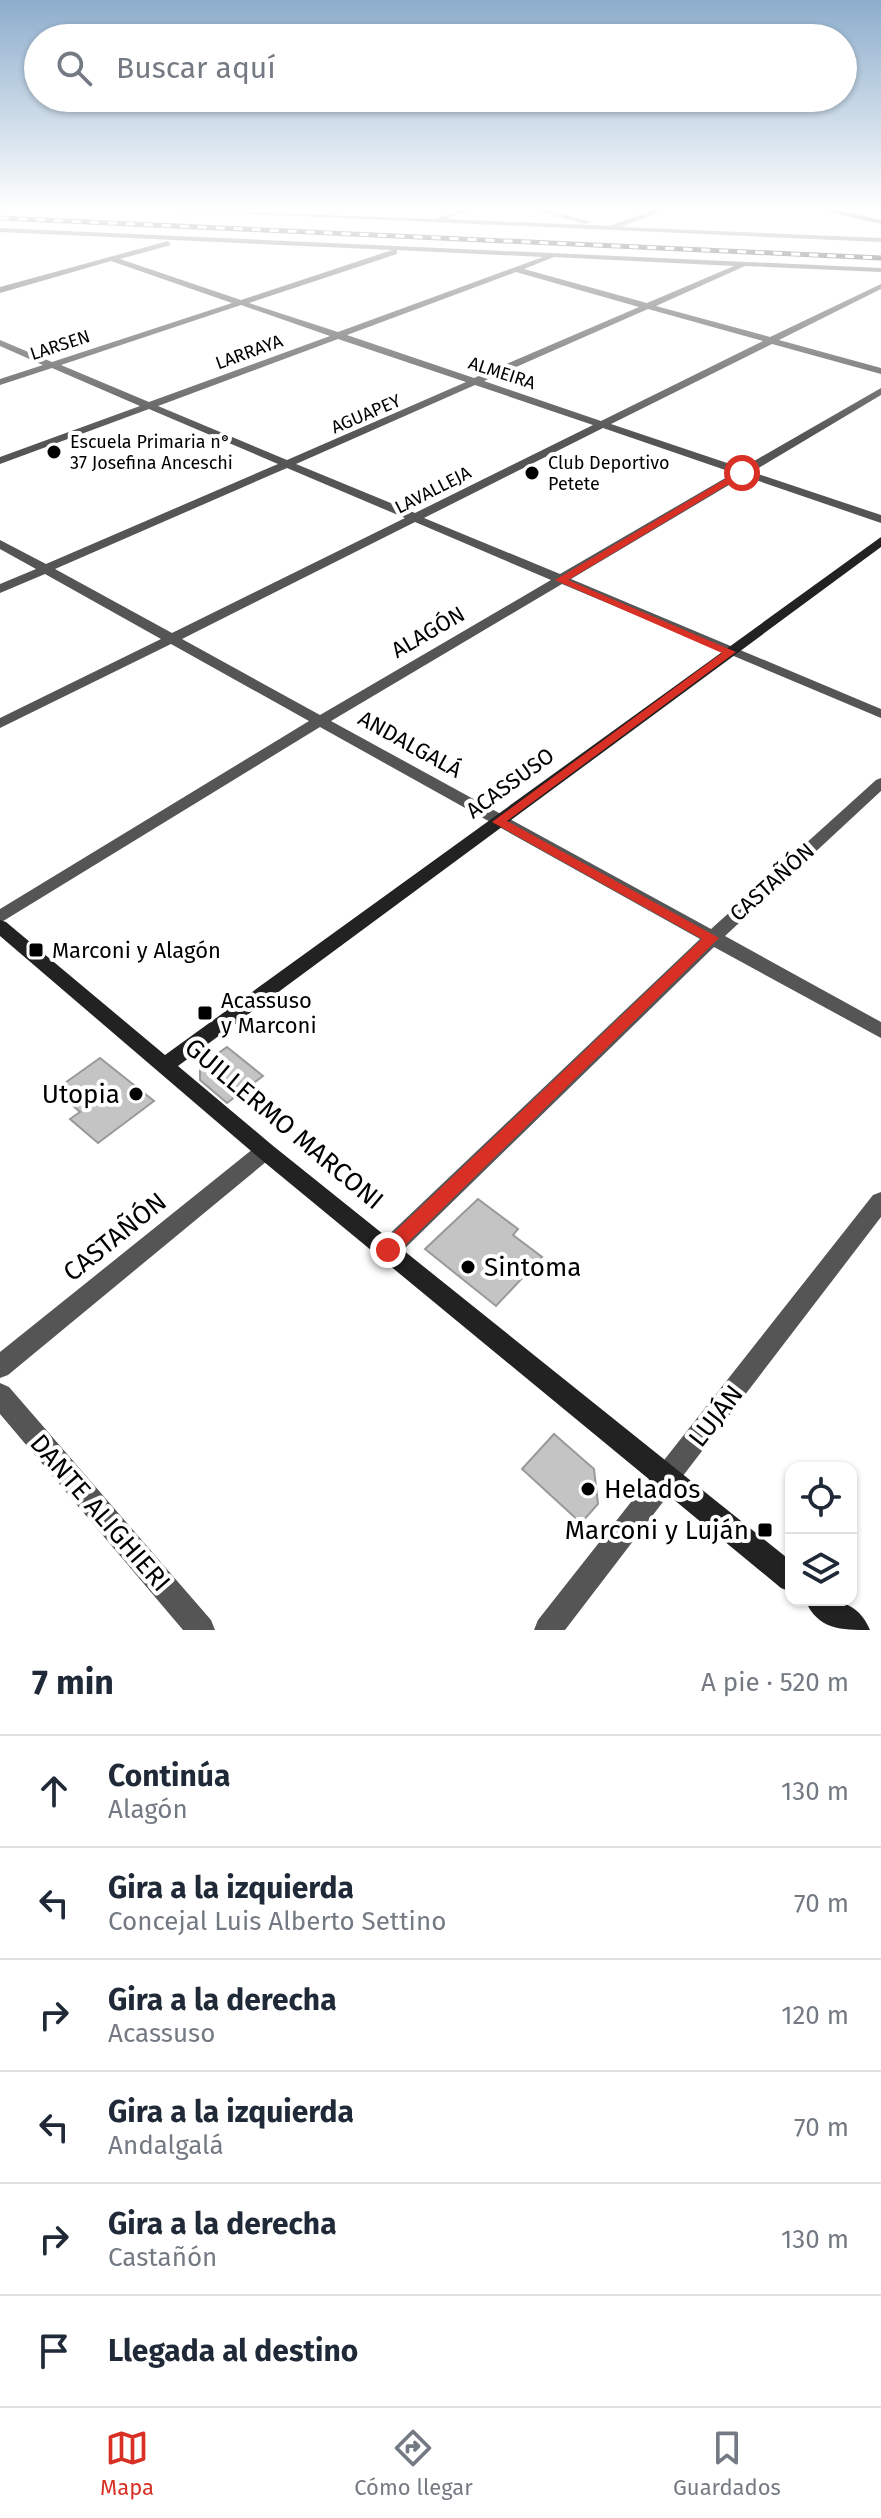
<!DOCTYPE html>
<html lang="es">
<head>
<meta charset="utf-8">
<style>
	:root { --surface:#fff; --page:#f6f6f7; --text:#1f2937; --muted:#747a83; --line:#e0e1e3; --accent:#d93025 }
	body { margin:0; font-family:"Fira Sans",sans-serif; background:var(--page); color:var(--text) }
	.controls { position:absolute; right:24px; bottom:24px; display:grid; overflow:hidden; border-radius:16px; box-shadow:0 2px 6px #0004 }
	.controls button { width:72px; height:72px; display:grid; place-items:center; padding:0; border:0; border-bottom:2px solid var(--line); background:var(--surface); color:var(--text); font:40px sans-serif }
	.stop { position:absolute; width:24px; height:24px; margin:-18px; border:6px solid #d93025; border-radius:50%; background:#fff }
	.stop.end { background:#d93025; border-color:#fff; box-shadow:0 2px 8px #0008 }
	.list { margin:0; padding:0; list-style:none }
	h2 { display:flex; justify-content:space-between; align-items:center; height:104px; margin:0; padding:0 32px; font-size:34px }
	h2 small { font-size:26px; font-weight:400; color:var(--muted) }
	.list li { display:grid; grid-template-columns:52px 1fr auto; gap:24px; align-items:center; box-sizing:border-box; height:112px; padding:0 32px; border-top:2px solid var(--line) }
	.list b { display:block; font-size:30px; white-space:nowrap }
	.list p { margin:0; font-size:26px; white-space:nowrap; color:var(--muted) }
	.list em { font-size:26px; font-style:normal; color:var(--muted) }
	.icon { flex:none; width:44px; height:44px; fill:none; stroke:currentColor; stroke-width:2; stroke-linecap:round; stroke-linejoin:round }
	.map { position:relative; flex:none; width:881px; height:1630px; overflow:hidden }
	.search { position:absolute; background:var(--surface); box-shadow:0 2px 6px #0004; left:24px; right:24px; top:24px; height:88px; display:flex; align-items:center; gap:20px; box-sizing:border-box; padding:0 28px; border-radius:44px; color:var(--muted); font-size:30px }
	.sheet { height:776px; background:var(--surface) }
	nav { display:flex; justify-content:space-around; align-items:center; box-sizing:border-box; height:112px; border-top:2px solid var(--line); background:var(--surface); font-size:22px; color:var(--muted) }
	nav a { display:grid; justify-items:center; gap:4px }
	nav .on { color:var(--accent) }
	.map>svg:first-child { display:block }
	.building { fill:#c4c4c4; stroke:#999; stroke-width:2 }
	.lines { fill:none; stroke-linecap:round; stroke-linejoin:round }
	.street { fill:#555; fill-rule:evenodd }
	.secondary { fill:#222; fill-rule:evenodd }
	.rail-casing { stroke:#000; stroke-width:5 }
	.rail { stroke:#fff; stroke-width:3; stroke-dasharray:9; stroke-linecap:butt }
	.route { fill:#d93025 }
	.poi-dot { fill:#000; stroke:#fff; stroke-width:3 }
	.labels { text-anchor:middle; dominant-baseline:central; stroke-width:8; stroke-linejoin:round; paint-order:stroke }
	.far-street-label { font-size:18px; fill:#000; stroke:#fff }
	.far-poi-label { font-size:18px; fill:#000; stroke:#fff; text-anchor:start }
	.street-label { font-size:22px; fill:#000; stroke:#fff }
	.poi-label { font-size:22px; fill:#000; stroke:#fff; text-anchor:start }
	.near-poi-label { font-size:26px; fill:#000; stroke:#fff; text-anchor:end }
	.near-street-label { font-size:26px; fill:#000; stroke:#fff }
</style>
</head>
<body>
<div class="map">
<svg width="881" height="1630" viewBox="0 0 881 1630">
	<rect width="100%" height="100%" fill="#fff"/>
	<path class="building" d="M227,1047L263,1076L227,1103L200,1080V1066Z
		M100,1058L154,1101L98,1143L70,1119L80,1112L55,1090Z
		M478,1199L518,1229L513,1235L542,1257L496,1306L425,1249Z
		M554,1434L594,1469L598,1504L581,1523L522,1469Z"/>
	<g class="lines">
		<path class="street" d="M99,207L435,219L468,207H479L445,219L610,226L661,207H672L621,227L881,238V242Z
			M522,207H535L590,222L586,224Z
			M0,228L881,268V272L745,266L656,306L770,337L881,284V289L779,340L881,368V374L772,344L611,424L742,468L881,388V395L752,472L881,515V523L744,476L571,579L881,709V718L562,584L331,721L711,929L876,780L881,778V791L725,936L881,1022V1038L714,947L396,1257L388,1260L380,1257L377,1250L380,1243L700,939L320,727L0,923V909L309,721L171,644L0,728V718L161,639L45,574L0,593V584L36,569L0,549V540L46,564L278,464L149,409L0,464V457L140,406L52,368L0,385V379L43,365L0,346V340L52,362L232,303L111,261L0,293V287L168,241L171,245L120,259L241,300L392,250L0,232ZM397,250L543,257L338,332L249,303L397,254ZM554,257L734,266L647,303L524,269ZM516,272L639,307L474,378L347,335ZM241,305L330,336L149,402L61,365ZM648,309L763,341L601,421L484,381ZM338,339L466,382L287,460L158,406ZM475,385L593,425L415,513L296,464ZM603,428L734,473L560,574L424,518ZM287,468L405,518L172,633L55,569ZM415,522L551,580L320,715L182,639Z
			M265,1142L272,1145L275,1151L272,1157L8,1375L0,1378V1352L258,1145Z
			M881,1192V1217L565,1630H534L538,1620L873,1195Z
			M0,1383L9,1387L211,1620L215,1630H183L0,1414Z"/>
		<path class="secondary" d="M808,207H822L881,220V224Z
			M881,537V547L178,1066L272,1145L791,1561V1592L781,1588L258,1157L0,936V920L6,922L165,1055Z
			M805,1600C834,1600 857,1599 870,1630C841,1630 818,1630 805,1600Z"/>
		<g class="rail-casing">
			<path id="rail" d="M0,218L881,258"/>
		</g>
		<use href="#rail" class="rail"/>
	</g>
	<linearGradient id="sky" x2="0" y2="1"><stop stop-color="#8cadcc"/><stop offset="0.48" stop-color="#fff"/><stop offset="1" stop-color="#fff" stop-opacity="0"/></linearGradient>
	<rect width="881" height="435" fill="url(#sky)"/>
	<path class="route" d="M739,471L747,473L568,580L736,652L507,821L719,938L395,1255H382V1244L702,939L492,822L722,653L555,580Z"/>
	<g class="poi-dot">
		<circle cx="54" cy="452" r="8"/>
		<circle cx="532" cy="473" r="8"/>
		<rect x="28" y="942" width="16" height="16" rx="4"/>
		<rect x="197" y="1005" width="16" height="16" rx="4"/>
		<circle cx="136" cy="1094" r="8"/>
		<circle cx="468" cy="1267" r="8"/>
		<circle cx="588" cy="1489" r="8"/>
		<rect x="757" y="1522" width="16" height="16" rx="4"/>
	</g>
	<g class="labels">
		<g class="far-street-label">
			<text transform="translate(60 345) rotate(-18)">LARSEN</text>
			<text transform="translate(249 352) rotate(-20)">LARRAYA</text>
			<text transform="translate(502 373) rotate(18)">ALMEIRA</text>
			<text transform="translate(366 414) rotate(-23)">AGUAPEY</text>
			<text transform="translate(433 490) rotate(-27)">LAVALLEJA</text>
		</g>
		<g class="far-poi-label">
			<text x="70" y="442">Escuela Primaria n°<tspan x="70" dy="21">37 Josefina Anceschi</tspan></text>
			<text x="548" y="463">Club Deportivo<tspan x="548" dy="21">Petete</tspan></text>
		</g>
		<g class="street-label">
			<text transform="translate(428 632) rotate(-30)">ALAGÓN</text>
			<text transform="translate(410 744) rotate(29)">ANDALGALÁ</text>
			<text transform="translate(510 783) rotate(-36)">ACASSUSO</text>
			<text transform="translate(772 882) rotate(-42)">CASTAÑÓN</text>
		</g>
		<g class="poi-label">
			<text x="52" y="950">Marconi y Alagón</text>
			<text x="221" y="1000">Acassuso<tspan x="221" dy="25">y Marconi</tspan></text>
		</g>
		<g class="near-poi-label">
			<text x="120" y="1094">Utopia</text>
			<text x="484" y="1267" text-anchor="start">Sintoma</text>
			<text x="604" y="1489" text-anchor="start">Helados</text>
			<text x="749" y="1530">Marconi y Luján</text>
		</g>
		<g class="near-street-label">
			<text transform="translate(284 1124) rotate(40)">GUILLERMO MARCONI</text>
			<text transform="translate(115 1237) rotate(-39)">CASTAÑÓN</text>
			<text transform="translate(716 1416) rotate(-52)">LUJÁN</text>
			<text transform="translate(100 1513) rotate(49)">DANTE ALIGHIERI</text>
		</g>
	</g>
</svg>
<div class="controls">
<button><svg class="icon" aria-label="locate" viewBox="0 0 24 24"><circle cx="12" cy="12" r="6"/><path d="M12 2v4M12 18v4M2 12h4M18 12h4"/></svg></button>
<button><svg class="icon" aria-label="layers" viewBox="0 0 24 24"><path d="M12 4l9 5-9 5-9-5zM3 14l9 5 9-5"/></svg></button>
</div>
<div class="stop" style="left:742px;top:473px"></div>
<div class="stop end" style="left:388px;top:1250px"></div>
<div class="search"><svg class="icon" aria-label="search" viewBox="0 0 24 24"><circle cx="10" cy="10" r="6"/><path d="M15 15l6 6"/></svg>Buscar aquí</div>
</div>
<section class="sheet">
<h2>7 min<small>A pie · 520 m</small></h2>
<ul class="list">
<li><svg class="icon" aria-label="ahead" viewBox="0 0 24 24"><path d="M12 20V5M6 11l6-6 6 6"/></svg><div><b>Continúa</b><p>Alagón</p></div><em>130 m</em></li>
<li><svg class="icon" aria-label="left" viewBox="0 0 24 24"><path d="M17 20v-9H6M10 6l-5 5 5 5"/></svg><div><b>Gira a la izquierda</b><p>Concejal Luis Alberto Settino</p></div><em>70 m</em></li>
<li><svg class="icon" aria-label="right" viewBox="0 0 24 24"><path d="M7 20v-9h11M14 6l5 5-5 5"/></svg><div><b>Gira a la derecha</b><p>Acassuso</p></div><em>120 m</em></li>
<li><svg class="icon" aria-label="left" viewBox="0 0 24 24"><path d="M17 20v-9H6M10 6l-5 5 5 5"/></svg><div><b>Gira a la izquierda</b><p>Andalgalá</p></div><em>70 m</em></li>
<li><svg class="icon" aria-label="right" viewBox="0 0 24 24"><path d="M7 20v-9h11M14 6l5 5-5 5"/></svg><div><b>Gira a la derecha</b><p>Castañón</p></div><em>130 m</em></li>
<li><svg class="icon" aria-label="arrive" viewBox="0 0 24 24"><path d="M6 21V4h12l-3 4 3 4H6"/></svg><div><b>Llegada al destino</b></div></li>
</ul>
</section>
<nav>
<a class="on"><svg class="icon" aria-label="map" viewBox="0 0 24 24"><path d="M3 6l6-2 6 2 6-2v14l-6 2-6-2-6 2zM9 4v14M15 6v14"/></svg>Mapa</a>
<a><svg class="icon" aria-label="directions" viewBox="0 0 24 24"><path d="M12 3l9 9-9 9-9-9zM9 14v-3h6M13 9l2 2-2 2"/></svg>Cómo llegar</a>
<a><svg class="icon" aria-label="saved" viewBox="0 0 24 24"><path d="M7 4h10v16l-5-4-5 4z"/></svg>Guardados</a>
</nav>
</body>
</html>
